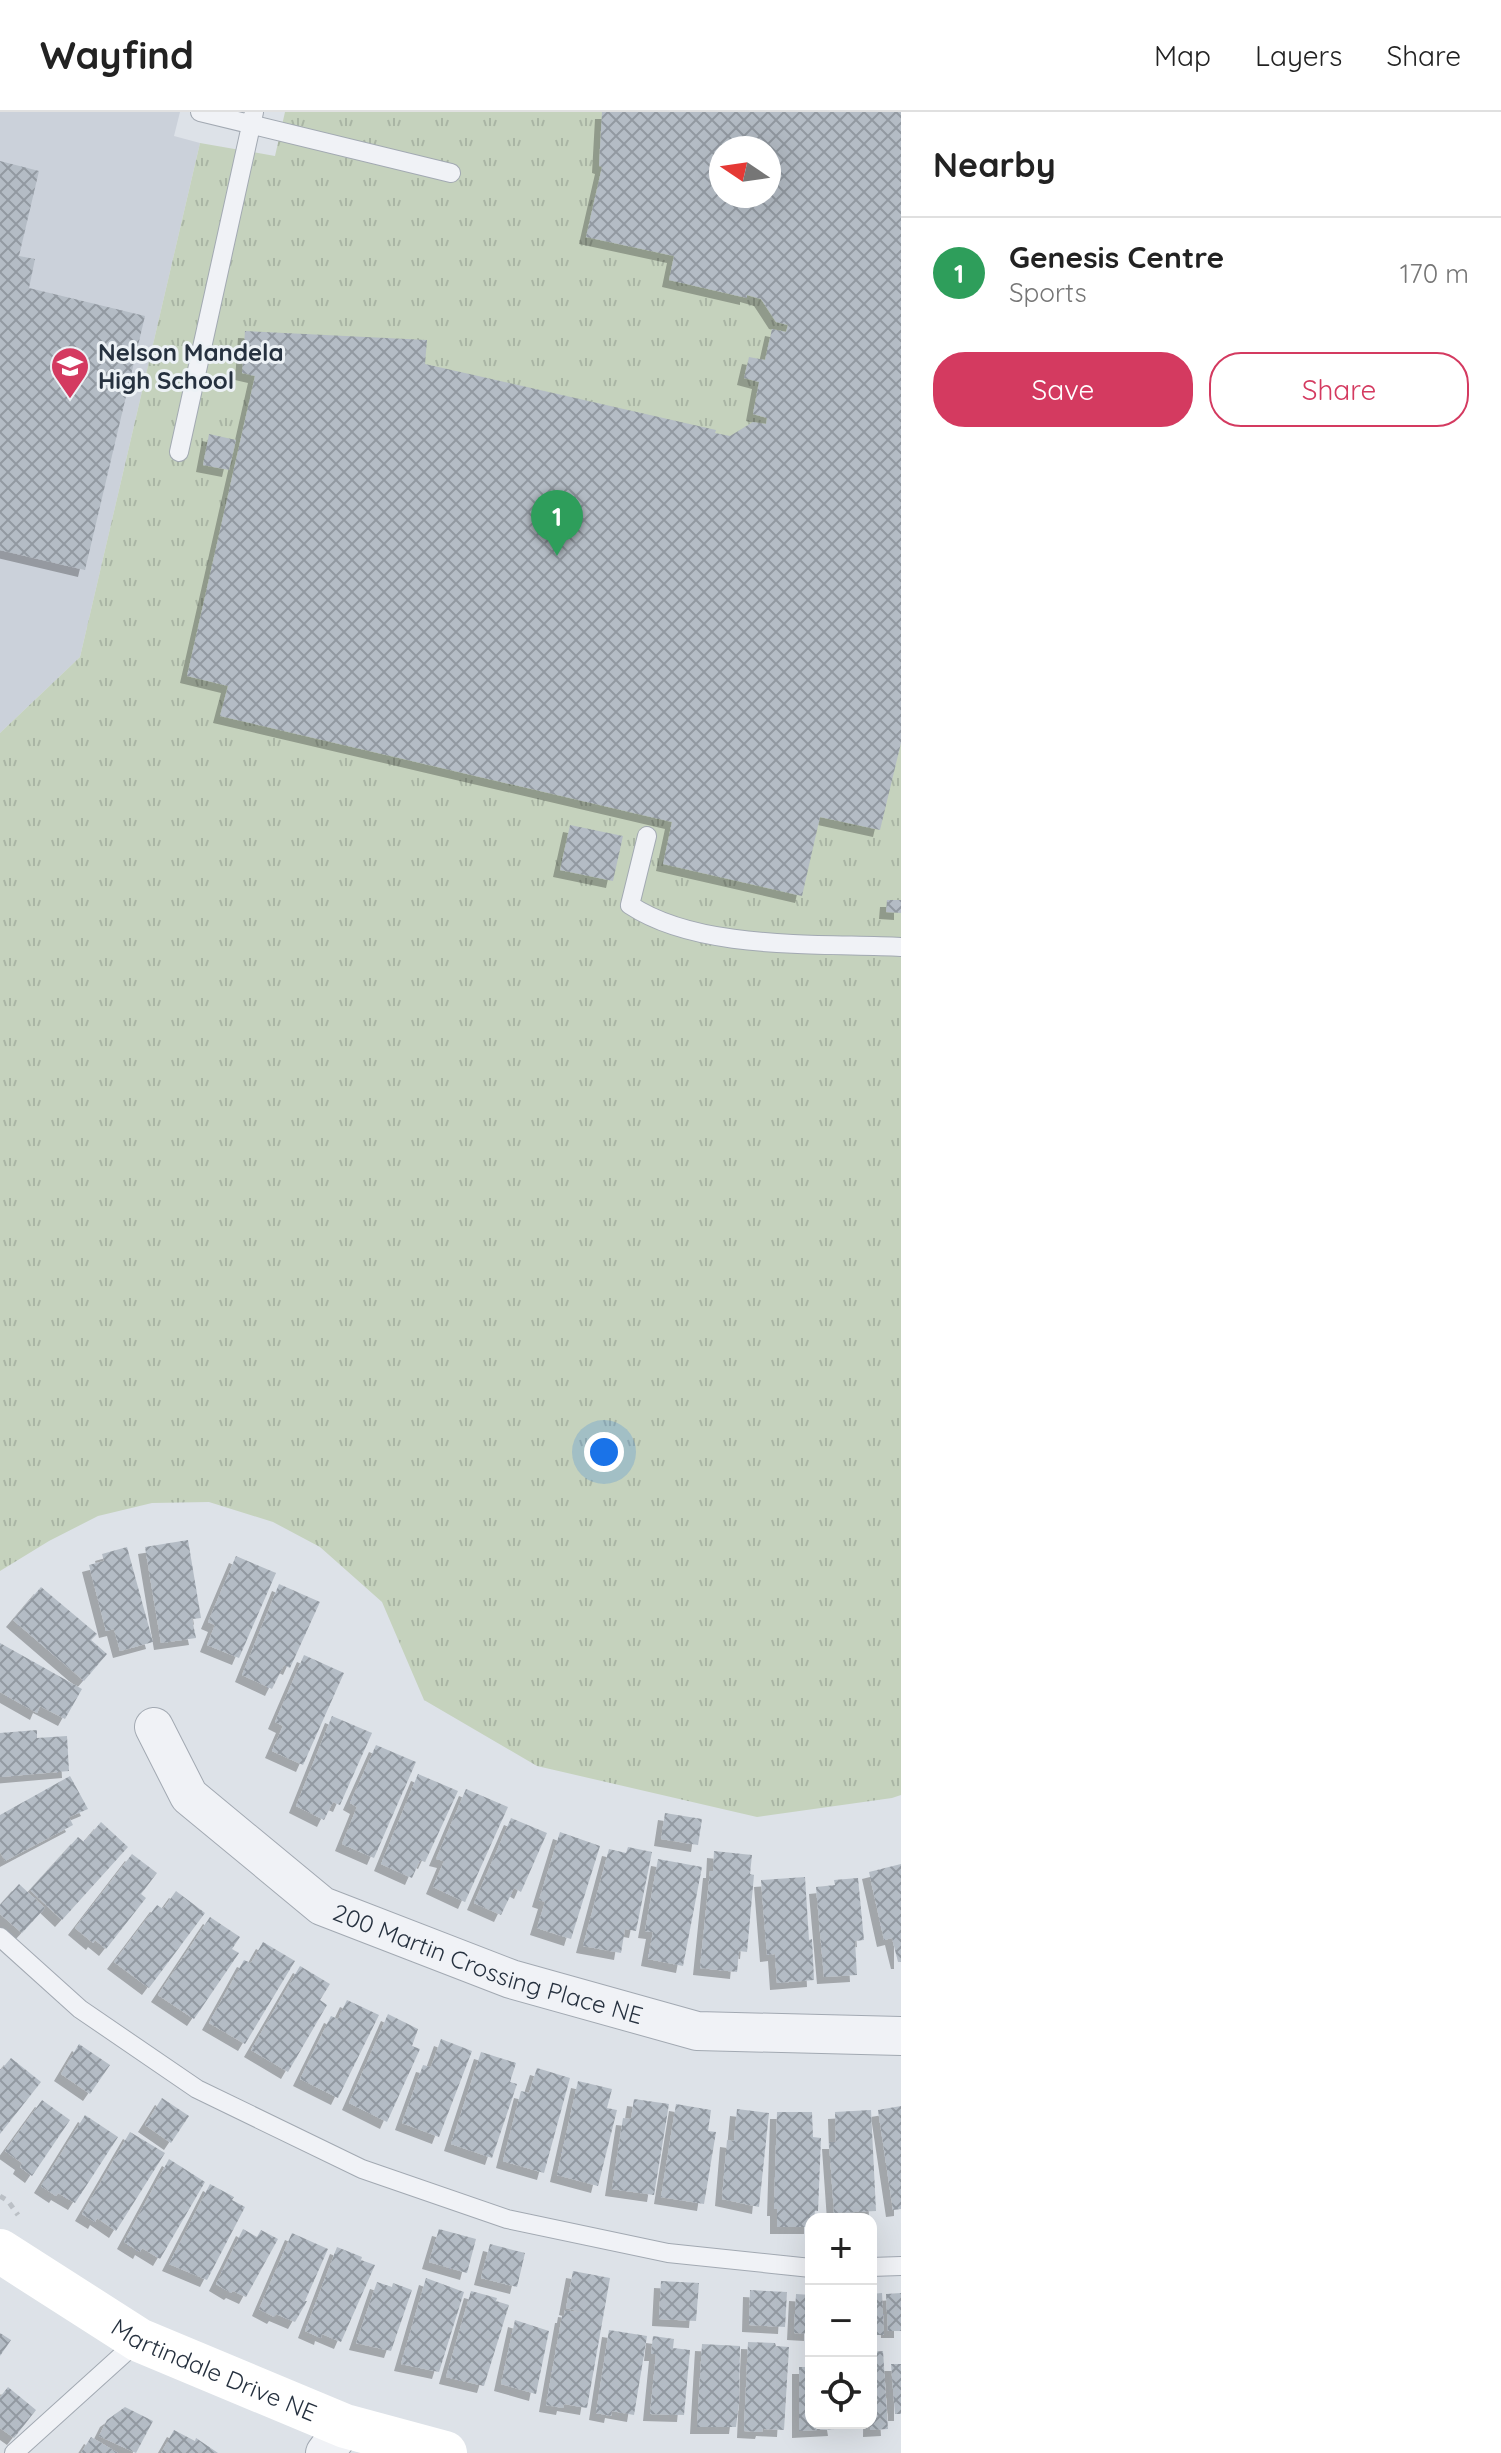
<!DOCTYPE html>
<html lang="en">
<head>
<meta charset="utf-8">
<style>
	:root { --surface:#fff; --page:#f6f6f6; --text:#222; --muted:#767676; --line:#e0e0e0; --accent:#d43a60 }
	body { margin:0; font-family:Quicksand,sans-serif; background:var(--page); color:var(--text) }
	.controls { position:absolute; right:24px; bottom:24px; display:grid; overflow:hidden; border-radius:16px; box-shadow:0 8px 32px #0002 }
	.controls button { width:72px; height:72px; display:grid; place-items:center; padding:0; border:0; border-bottom:2px solid var(--line); background:var(--surface); color:var(--text); font:40px sans-serif }
	.compass { position:absolute; left:709px; top:24px; width:72px; height:72px; border-radius:50%; background:var(--surface); box-shadow:0 8px 32px #0002; rotate:283deg }
	.you { position:absolute; left:604px; top:1340px; width:28px; height:28px; margin:-20px; border:6px solid #fff; border-radius:50%; background:#1a73e8; box-shadow:0 0 0 12px #1a73e833 }
	.badge { display:grid; place-items:center; width:52px; height:52px; border-radius:50%; background:var(--accent); color:#fff; font-size:26px; font-weight:700 }
	.pin { position:absolute; translate:-50% -66px; filter:drop-shadow(0 2px 4px #0008) }
	.pin::after { content:''; position:absolute; top:42px; width:28px; height:24px; background:inherit; clip-path:polygon(0 0,100% 0,50% 100%) }
	.list { margin:0; padding:0; list-style:none }
	h2 { display:flex; justify-content:space-between; align-items:center; height:104px; margin:0; padding:0 32px; font-size:34px }
	h2 small { font-size:26px; font-weight:400; color:var(--muted) }
	.list li { display:grid; grid-template-columns:52px 1fr auto; gap:24px; align-items:center; box-sizing:border-box; height:112px; padding:0 32px; border-top:2px solid var(--line) }
	.list b { display:block; font-size:30px; white-space:nowrap }
	.list p { margin:0; font-size:26px; white-space:nowrap; color:var(--muted) }
	.list em { font-size:26px; font-style:normal; color:var(--muted) }
	.actions { display:flex; gap:16px; padding:24px 32px }
	.actions a { flex:1; padding:18px 0; border:2px solid var(--accent); border-radius:32px; text-align:center; font-size:28px; color:var(--accent) }
	.actions .main { background:var(--accent); color:#fff }
	.icon { flex:none; width:44px; height:44px; fill:none; stroke:currentColor; stroke-width:2; stroke-linecap:round; stroke-linejoin:round }
	.map { position:relative; flex:none; width:901px; height:2341px; overflow:hidden }
	header { display:flex; align-items:center; gap:48px; box-sizing:border-box; height:112px; padding:0 40px; background:var(--surface); border-bottom:2px solid var(--line) }
	header strong { font-size:38px }
	nav { display:flex; gap:44px; margin-inline-start:auto; font-size:28px }
	main { display:flex }
	aside { flex:1; background:var(--surface) }
	.map>svg:first-child { display:block }
	.built { fill:#cbd1da }
	.park { fill:url(#park-tufts); fill-rule:evenodd }
	.building { fill:url(#building-cross-hatch); fill-rule:evenodd; filter:url(#shadow) }
	.lines { fill:none; stroke-linecap:round; stroke-linejoin:round }
	.lane-casing { stroke:#a2a9b2; stroke-width:20 }
	.street-casing { stroke:#a2a9b2; stroke-width:40 }
	.path { stroke:#bbc0c6; stroke-width:5; stroke-dasharray:6 6; stroke-linecap:butt }
	.lane { stroke:#f0f2f6; stroke-width:18 }
	.street { stroke:#f0f2f6; stroke-width:38 }
	.secondary { stroke:#fff; stroke-width:44 }
	.labels { text-anchor:middle; dominant-baseline:central; stroke-width:6; stroke-linejoin:round; paint-order:stroke }
	.poi-label { font-size:24px; font-weight:bold; fill:#26313f; stroke:#ecf1f5; text-anchor:start }
	.street-label { font-size:24px; fill:#26313f; stroke:#ecf1f5 }
</style>
</head>
<body>
<header>
<strong>Wayfind</strong>
<nav><a>Map</a><a>Layers</a><a>Share</a></nav>
</header>
<main>
<div class="map">
<svg width="901" height="2341" viewBox="0 0 901 2341">
	<defs>
		<pattern id="park-tufts" width="24" height="20" patternUnits="userSpaceOnUse" patternTransform="scale(2)"><rect width="24" height="20" fill="#c5d2bd"/><path d="M3 7l-1-3M5 7V3M7 7l1-3M15 17l-1-3M17 17v-4M19 17l1-3" fill="none" stroke="#a9b5a4"/></pattern>
		<pattern id="building-cross-hatch" width="8" height="8" patternUnits="userSpaceOnUse" patternTransform="scale(2)"><rect width="8" height="8" fill="#b4bcc5"/><path d="M0 0l8 8M0 8l8-8" fill="none" stroke="#9299a1"/></pattern>
		<filter id="shadow"><feDropShadow dx="-7" dy="7" stdDeviation="0" flood-color="#0004"/></filter>
	</defs>
	<rect width="100%" height="100%" fill="#dde2e8"/>
	<path class="built" d="M0,0H180L174,24L200,31L80,545L0,621Z"/>
	<path class="park" d="M285,0H901V1683L892,1686L757,1705L537,1654L424,1588L382,1490L320,1435L273,1410L209,1390L152,1391L98,1404L49,1429L0,1459V621L80,545L200,31L275,44ZM721,36H769V84H721Z"/>
	<path class="building" d="M602,0H901V631L880,718L820,705L802,784L663,752L672,710L220,604L228,574L187,564L255,264L242,261L245,219L427,228L425,252L716,318L715,321L730,324L753,310L766,312L767,306L753,302L759,270L744,266L749,245L765,248L772,217L786,220L788,213L776,210L761,187L747,183V186L669,168L674,144L586,125L602,55L599,54ZM721,36H769V84H721Z
		M0,49L39,59L19,144L35,147L29,176L145,204L85,458L0,438Z
		M209,322L236,328L229,358L203,353Z
		M570,713L623,724L613,769L560,758Z
		M887,788H901V801L886,800Z
		M188,1428L201,1506L192,1507L196,1526L161,1531L145,1435Z
		M127,1435L153,1530L120,1539L114,1517L106,1519L89,1453L104,1449L102,1442Z
		M236,1444L276,1461L239,1546L207,1533L215,1513L208,1510Z
		M279,1472L320,1490L290,1556L284,1553L272,1577L242,1563Z
		M41,1475L97,1522L91,1528L107,1542L84,1569L13,1508Z
		M0,1531L82,1577L65,1607L40,1594L37,1601L0,1580Z
		M304,1543L344,1561L303,1653L272,1639L283,1614L275,1610Z
		M332,1604L372,1621L340,1693L333,1690L324,1708L296,1694Z
		M37,1618V1626L67,1624L69,1659L0,1665V1621Z
		M376,1633L416,1650L374,1746L342,1732L357,1695L350,1691Z
		M418,1662L458,1679L425,1750L420,1748L412,1766L381,1752Z
		M70,1664L88,1697L69,1705L73,1713L5,1749L0,1740V1703Z
		M466,1677L508,1695L465,1790L433,1775L444,1749L436,1747Z
		M665,1701L702,1707L698,1733L661,1727Z
		M511,1706L547,1721L521,1780L514,1776L501,1803L474,1791Z
		M101,1710L128,1735L62,1808L30,1778L78,1725L84,1730Z
		M560,1720L600,1734L571,1827L537,1816L545,1790L539,1788Z
		M628,1735L652,1740L636,1819L625,1817L621,1841L583,1834L609,1737L626,1741Z
		M714,1739L752,1743L750,1762L754,1763L747,1840L739,1839L737,1860L700,1856L710,1759H713Z
		M132,1742L157,1761L141,1782L146,1786L106,1837L95,1828L93,1831L75,1816Z
		M658,1747L702,1755L683,1854L648,1847L653,1820L645,1819Z
		M901,1752V1850H898L892,1826L884,1828L869,1760Z
		M805,1765L809,1828L812,1827L814,1868L777,1871L775,1842L767,1843L761,1768Z
		M858,1766L864,1828L855,1829L857,1863L824,1865L816,1775L835,1773L834,1768Z
		M19,1772L45,1796L22,1821L0,1802V1793Z
		M176,1779L205,1801L149,1876L114,1850L157,1793L163,1797Z
		M210,1805L240,1825L232,1837L239,1841L194,1907L158,1883Z
		M263,1830L295,1849L245,1932L209,1911L244,1848L251,1851Z
		M300,1854L330,1872L320,1888L327,1893L288,1960L251,1938Z
		M347,1888L379,1903L338,1986L300,1967L331,1904L338,1907Z
		M388,1902L418,1917L412,1934L420,1937L387,2010L349,1991Z
		M441,1927L472,1939L439,2025L402,2011L423,1953L431,1955Z
		M79,1932L110,1953L90,1982L61,1962Z
		M481,1940L516,1951L510,1970L517,1972L492,2046L451,2032Z
		M11,1946L41,1970L0,2022V1959Z
		M537,1956L570,1966L544,2061L503,2049L521,1979L529,1981Z
		M578,1969L612,1977L607,1996L617,1998L598,2074L557,2063Z
		M162,1986L189,2004L171,2031L145,2013Z
		M634,1987L669,1992L654,2083L612,2077L623,2006L631,2007Z
		M42,1988L70,2008L32,2064L20,2055L22,2051L5,2039Z
		M676,1992L711,1998L708,2019L716,2020L704,2092L661,2085Z
		M901,1994V2097L893,2098L878,1998Z
		M737,1997L769,2001L759,2095L722,2087L727,2028L734,2029Z
		M871,1998L876,2099L834,2101L829,2030H836L835,2000Z
		M777,2000H812L813,2025L821,2026L818,2099H815L814,2107H811V2115H777V2097H774Z
		M85,2003L118,2025L75,2091L58,2081L56,2084L41,2074Z
		M130,2020L165,2041L116,2119L97,2106L95,2110L82,2102Z
		M169,2047L205,2070L160,2147L142,2136L140,2140L124,2130Z
		M210,2072L234,2085L232,2088L245,2095L207,2168L169,2152Z
		M243,2117L257,2125L261,2118L278,2127L246,2185L233,2179L231,2181L216,2172Z
		M439,2117L476,2127L467,2161L429,2150Z
		M292,2121L328,2137L305,2189H307L295,2210L276,2202L274,2205L259,2197Z
		M490,2132L525,2141L517,2175L481,2166Z
		M337,2135L362,2145L361,2148L375,2153L341,2230L322,2222L321,2226L305,2219Z
		M573,2159L610,2166L587,2296L564,2292L563,2296L546,2293L562,2204H564L565,2198L585,2201L566,2196Z
		M426,2166L464,2180L439,2260L401,2252Z
		M661,2169L699,2171L696,2209L659,2207Z
		M377,2170L392,2175L393,2171L412,2178L391,2239L356,2231Z
		M750,2178L787,2180L785,2215L749,2213Z
		M471,2179L497,2186L496,2189L509,2193L484,2274L446,2265Z
		M882,2181L884,2223H871V2182Z
		M901,2181V2219H888L886,2182Z
		M796,2182L811,2183V2222L794,2221Z
		M515,2208L549,2219L536,2282L501,2272Z
		M609,2218L647,2224L634,2303L612,2299L611,2304L596,2301Z
		M0,2221L11,2228L0,2244Z
		M653,2224L674,2227L673,2236L690,2238L684,2303L650,2302L656,2242H651Z
		M748,2230L775,2231L776,2234L789,2235L784,2318L763,2317L762,2320L744,2319Z
		M702,2232L740,2234L739,2291L736,2315H697Z
		M883,2239L888,2317L870,2318L871,2240Z
		M891,2252H901V2302H895Z
		M799,2255H811V2311H834L835,2317L799,2319Z
		M8,2275L36,2298L14,2326L0,2316V2285Z
		M125,2295L153,2309L136,2341L99,2324L107,2308Z
		M174,2318L195,2329L196,2326L218,2341H161Z
		M91,2325L118,2341H81Z"/>
	<g class="lines">
		<g class="lane-casing">
			<path id="lane" d="M200,0L451,61
				M179,340L254,0
				M647,724L630,793C699,839 819,831 901,835
				M0,1825L80,1897L197,1977L362,2057L507,2107L668,2141L811,2156
				M871,2155L901,2154
				M14,2341L139,2228"/>
		</g>
		<g class="street-casing">
			<g id="street">
				<path id="s1" d="M154,1615L189,1684L322,1794L511,1867L697,1919L901,1924"/>
				<path d="M325,2341L345,2314"/>
			</g>
		</g>
		<path class="path" d="M0,2084L8,2089L18,2103"/>
		<use href="#lane" class="lane"/>
		<use href="#street" class="street"/>
		<path class="secondary" id="s2" d="M0,2139L139,2228L345,2314L445,2341"/>
	</g>
	<defs>
		<g id="school-pin" transform="scale(2)"><path d="M0 17L-7.5 6A9.5 9.5 0 1 1 7.5 6Z" fill="#d43a60" stroke="#ecf1f5"/><path d="M0-5L7-2L0 1L-7-2ZM-4 1L0 2.5L4 1V4Q0 6-4 4Z" fill="#fff"/></g>
	</defs>
	<g fill-rule="evenodd">
		<use href="#school-pin" x="70" y="254"/>
	</g>
	<g class="labels">
		<g class="poi-label">
			<text x="98" y="240">Nelson Mandela<tspan x="98" dy="28">High School</tspan></text>
		</g>
		<g class="street-label">
			<text stroke="none"><textPath href="#s1" startOffset="426">200 Martin Crossing Place NE</textPath></text>
			<text stroke="none"><textPath href="#s2" startOffset="246">Martindale Drive NE</textPath></text>
		</g>
	</g>
</svg>
<div class="controls">
<button>+</button>
<button>−</button>
<button><svg class="icon" aria-label="locate" viewBox="0 0 24 24"><circle cx="12" cy="12" r="6"/><path d="M12 2v4M12 18v4M2 12h4M18 12h4"/></svg></button>
</div>
<svg class="compass" viewBox="-18 -18 36 36"><path d="M0-13l5 13h-10z" fill="#e53935"/><path d="M0 13l5-13h-10z" fill="#767676"/></svg>
<div class="you"></div>
<div class="pin badge" style="left:557px;top:444px;background:#2e9e5b">1</div>
</div>
<aside>
<h2>Nearby<small></small></h2>
<ul class="list">
<li><span class="badge" style="background:#2e9e5b">1</span><div><b>Genesis Centre</b><p>Sports</p></div><em>170 m</em></li>
</ul>
<div class="actions"><a class="main">Save</a><a>Share</a></div>
</aside>
</main>
</body>
</html>
